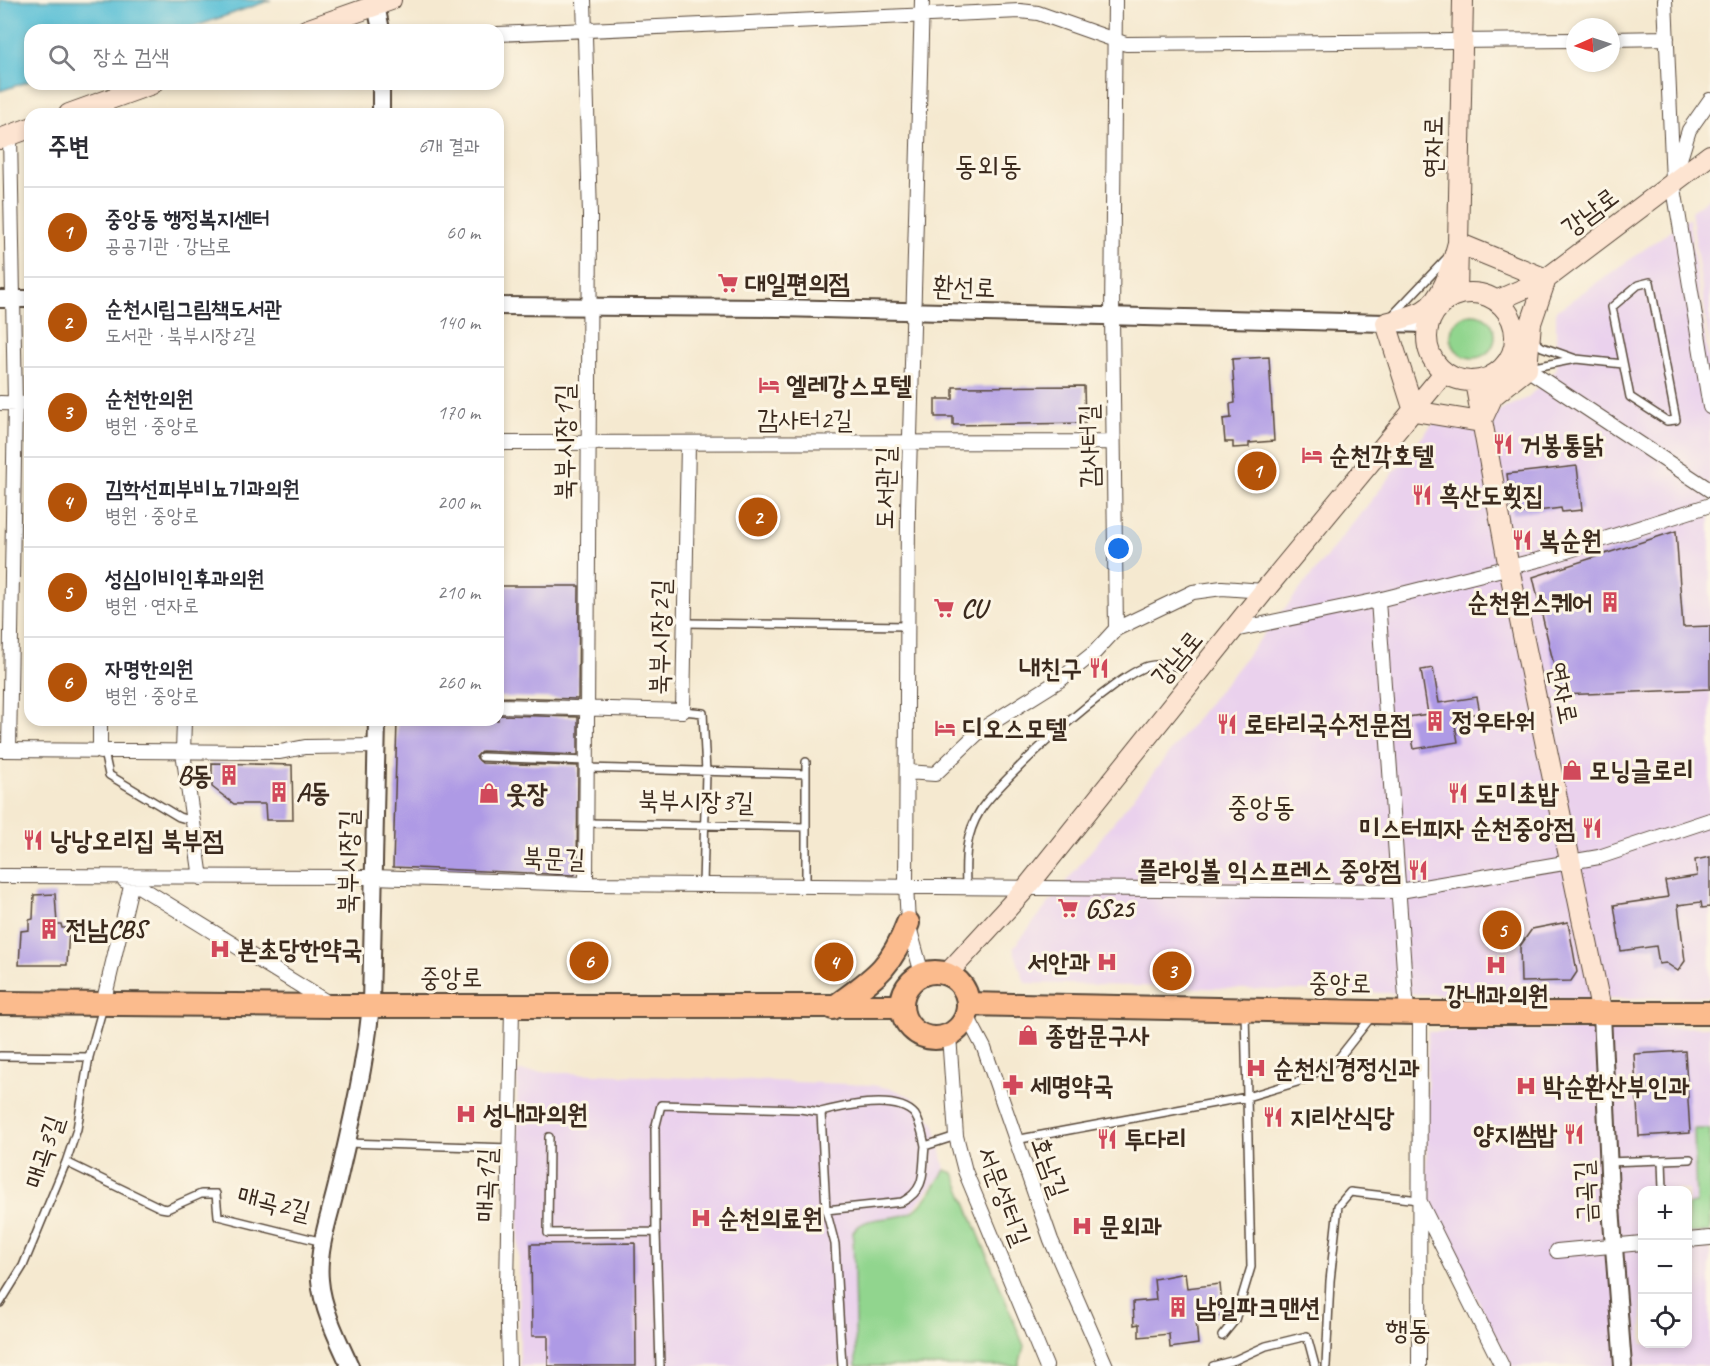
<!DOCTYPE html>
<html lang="ko">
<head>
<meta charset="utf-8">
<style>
	:root { --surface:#fff; --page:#f2f2f3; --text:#2b2b33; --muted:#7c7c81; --line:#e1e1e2; --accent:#b45309 }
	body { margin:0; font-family:Caveat,"Poor Story",sans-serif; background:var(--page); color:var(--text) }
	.controls { position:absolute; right:18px; bottom:18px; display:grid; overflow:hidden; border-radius:12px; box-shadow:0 3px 9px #0003 }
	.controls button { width:54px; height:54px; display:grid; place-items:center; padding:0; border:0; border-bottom:2px solid var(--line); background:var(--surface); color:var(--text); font:30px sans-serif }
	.compass { position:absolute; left:1566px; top:18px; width:54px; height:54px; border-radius:50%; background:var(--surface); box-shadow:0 3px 9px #0003; rotate:267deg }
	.you { position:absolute; left:1119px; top:549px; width:21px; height:21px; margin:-15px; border:4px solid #fff; border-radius:50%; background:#1a73e8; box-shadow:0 0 0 9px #1a73e833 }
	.badge { display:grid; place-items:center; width:39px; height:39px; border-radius:50%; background:var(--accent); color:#fff; font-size:20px; font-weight:700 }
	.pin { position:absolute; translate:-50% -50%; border:3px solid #fff; box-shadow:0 2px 6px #0006 }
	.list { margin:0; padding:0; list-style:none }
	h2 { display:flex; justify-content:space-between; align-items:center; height:78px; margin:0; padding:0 24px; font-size:26px }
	h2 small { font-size:20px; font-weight:400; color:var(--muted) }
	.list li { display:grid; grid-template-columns:39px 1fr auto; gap:18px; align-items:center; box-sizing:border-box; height:90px; padding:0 24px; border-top:2px solid var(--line) }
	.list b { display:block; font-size:22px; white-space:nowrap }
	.list p { margin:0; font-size:20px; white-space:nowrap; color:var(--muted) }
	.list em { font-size:20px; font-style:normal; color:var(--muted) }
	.icon { flex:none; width:33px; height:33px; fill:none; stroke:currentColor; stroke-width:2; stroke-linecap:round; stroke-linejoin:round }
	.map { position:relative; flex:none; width:1710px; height:1366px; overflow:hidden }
	.search { position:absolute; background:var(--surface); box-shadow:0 3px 9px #0003; left:24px; top:24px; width:480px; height:66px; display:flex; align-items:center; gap:15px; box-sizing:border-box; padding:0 21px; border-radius:18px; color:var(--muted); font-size:22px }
	.panel { position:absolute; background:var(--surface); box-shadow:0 3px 9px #0003; left:24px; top:108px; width:480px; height:618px; border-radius:18px }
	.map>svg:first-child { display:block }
	.built { fill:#ead1ed; fill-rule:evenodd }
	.green { fill:#91d58e; stroke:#668056; stroke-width:1.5 }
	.water { fill:#59bfd6; stroke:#4a747a; stroke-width:1.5 }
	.building { fill:#ae9ae5 }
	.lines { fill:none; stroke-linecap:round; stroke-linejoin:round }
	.service-casing { stroke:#574739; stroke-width:10 }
	.minor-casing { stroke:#574739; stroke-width:16 }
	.tertiary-casing { stroke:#574739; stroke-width:20 }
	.secondary-casing { stroke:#574739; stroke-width:22 }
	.primary-casing { stroke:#574739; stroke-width:26 }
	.service { stroke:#fff; stroke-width:7 }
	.minor { stroke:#fff; stroke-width:14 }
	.tertiary { stroke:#fff; stroke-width:16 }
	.secondary { stroke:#fde4d1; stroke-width:20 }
	.primary { stroke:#fbbb8d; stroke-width:22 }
	.labels { text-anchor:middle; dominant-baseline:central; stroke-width:6; stroke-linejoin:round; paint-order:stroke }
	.street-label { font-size:26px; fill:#3b2a1e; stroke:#fcf5e5 }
	.poi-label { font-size:26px; font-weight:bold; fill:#3b2a1e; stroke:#fcf5e5; text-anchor:start }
	.quarter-label { font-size:28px; fill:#3b2a1e; stroke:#fcf5e5 }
</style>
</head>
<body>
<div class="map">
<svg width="1710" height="1366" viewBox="0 0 1710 1366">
	<rect width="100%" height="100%" fill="#fcf5e5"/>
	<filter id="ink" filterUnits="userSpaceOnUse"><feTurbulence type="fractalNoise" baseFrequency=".0167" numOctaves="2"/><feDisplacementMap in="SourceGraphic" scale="12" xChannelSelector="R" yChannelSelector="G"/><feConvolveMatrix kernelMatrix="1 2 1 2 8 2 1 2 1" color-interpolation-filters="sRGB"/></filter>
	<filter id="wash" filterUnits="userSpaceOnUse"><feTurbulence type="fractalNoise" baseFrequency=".008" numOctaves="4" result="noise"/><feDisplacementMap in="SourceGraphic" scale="24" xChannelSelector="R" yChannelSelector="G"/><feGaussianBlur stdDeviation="1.35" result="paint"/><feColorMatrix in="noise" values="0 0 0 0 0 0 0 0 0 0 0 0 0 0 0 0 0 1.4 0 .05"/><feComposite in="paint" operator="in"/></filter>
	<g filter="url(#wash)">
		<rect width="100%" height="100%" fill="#f5e9d0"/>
		<path class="built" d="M1710,197V348L1691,211Z
			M1689,218L1710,373V996L1602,999L1025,983L1013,948L1435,421L1496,412L1527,398L1556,370V311Z
			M1710,1027V1366H1511L1426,1196L1428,1032ZM1642,1190H1688V1344H1642Z
			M517,1071L872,1085L893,1089L913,1098L935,1125L945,1170L911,1212L853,1239L856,1366H520Z"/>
		<path class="green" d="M1451 336a22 22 0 1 1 44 0a22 22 0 1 1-44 0Z
			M1694,1129H1710V1232L1688,1233V1205L1696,1204Z
			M945,1170L954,1173L1024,1346L1019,1366H856L853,1232C866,1213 894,1222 912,1212C926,1203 936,1183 945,1170Z"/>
		<path class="water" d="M0,0H271L185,30H30V81L0,91Z"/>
		<g id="blocks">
			<path class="building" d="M1269,357L1274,441L1249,443V447L1233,448V442H1225L1223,419L1231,418L1230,404L1235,403L1232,359Z
				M1084,386L1085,423L953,425V417H935V399H953V387Z
				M1577,466L1582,510L1562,512L1561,508L1512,514L1507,474Z
				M1676,531L1683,627L1710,626V689L1561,695L1533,577Z
				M498,586H579L578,699L498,697Z
				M1433,668L1439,703L1477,697L1480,713L1467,715L1455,725L1458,742L1414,749L1408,717L1428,714L1421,670Z
				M498,715L578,717V755L482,751L476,757L482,763L578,766L577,872L574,875L393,867L397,720H498Z
				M212,763L292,765L293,820H266L265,804H234L212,787Z
				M1710,857V907L1702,908L1701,902L1678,905L1685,961L1678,971L1666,963L1659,964L1656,946L1621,951L1614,905L1668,897L1665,881L1697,876L1695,860Z
				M55,894L57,924H61L62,928H69L67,965H19L21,931L29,930V920L33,919L34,895Z
				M1568,922L1577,972L1571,981L1521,982L1520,946L1532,929Z
				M1685,1051L1690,1133L1639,1136L1634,1054Z
				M635,1243L636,1366H548V1336H532L531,1244Z
				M1185,1273L1187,1288L1220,1284L1223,1316L1196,1319L1198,1344L1170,1348L1169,1334L1139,1337V1324L1134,1325L1133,1302L1156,1300L1154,1279Z"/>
		</g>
	</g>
	<g filter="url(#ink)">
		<use href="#blocks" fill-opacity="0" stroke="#574739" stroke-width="1.5"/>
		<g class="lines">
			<g class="service-casing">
				<path id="service" d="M1650,282L1676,420L1667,421L1630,397L1612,307L1638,285Z
					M1392,316L1446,259
					M1513,325L1542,347L1576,359L1529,368
					M1576,359L1623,364
					M686,623L908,626
					M683,711L703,713L706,772L703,885
					M104,752L109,775L179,817L193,821
					M482,757L586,761
					M586,768L806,774
					M586,823L806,827
					M966,885C965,858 965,835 980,811C999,780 1115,675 1148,666C1163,662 1183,668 1198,670
					M806,886V762
					M0,1056L89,1057
					M549,1137L548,1233L656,1232L655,1129L661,1105L800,1109L821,1112
					M1015,1140L1247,1097L1304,1080L1338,1059L1372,1016
					M346,1143L511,1148
					M925,1146C922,1172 927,1189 902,1202L826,1210L821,1112C844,1106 898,1094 915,1115C921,1124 923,1136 925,1146L956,1136
					M1662,1160L1690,1159
					M66,1162L161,1208L167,1209L201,1194H216L218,1216L323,1242
					M1608,1162L1662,1160L1663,1190
					M826,1210L835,1244L842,1366
					M656,1232L660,1366
					M0,1303L23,1266L66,1162L77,1129L89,1057L103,1007
					M1222,1336L1235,1320L1251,1267L1245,1012
					M1213,1366L1235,1360L1266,1346L1307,1336L1315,1366
					M1326,1366L1330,1281L1338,1206L1350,1192L1419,1200"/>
			</g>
			<g class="minor-casing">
				<path id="minor" d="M584,0L590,216L586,884
					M1115,0L1112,317L1116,629
					M1665,0L1673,182L1710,407
					M498,34L1020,11L1038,13L1126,44L1575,40
					M1611,39L1667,38
					M1677,169L1689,130L1710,100
					M1512,354L1527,369L1710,490
					M0,403L30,404
					M498,443L1113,442
					M1378,600L1407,1012
					M1234,630L1378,600L1542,559L1710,505
					M498,706L683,711L688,443
					M184,720L183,752L201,878
					M0,750L280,752L305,747L377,746
					M9,750L15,403L10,136
					M100,752V720
					M907,772L935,774L982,729L1060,680L1095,652L1116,629L1193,592L1222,588L1264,591
					M0,876L372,877L586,884L1400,891L1599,857L1710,820
					M125,881L132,882L330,1004
					M922,974L908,923L906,885L908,509L922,0
					M103,1004L132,882
					M967,1016L984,1048L1051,1240L1106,1366
					M949,1035L956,1136L965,1171L1046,1366
					M1420,1202L1502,1366
					M1688,1240L1710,1238
					M1557,1251L1642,1243
					M509,1366L507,1289L512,1006
					M1419,1366L1420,1013"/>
			</g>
			<g class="tertiary-casing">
				<path id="tertiary" d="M376,5L381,30
					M381,114V84
					M0,299H30
					M498,306L780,308L1428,324
					M1602,1014L1610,1194L1623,1366
					M350,1366C338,1340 322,1308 320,1280C317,1249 330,1215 337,1185C351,1125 365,1067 371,1005L377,720"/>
			</g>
			<g class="secondary-casing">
				<path id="secondary" d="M306,30L391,0
					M69,114L152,84
					M0,139L30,128
					M1458,243L1546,279L1531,323L1527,369L1493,396L1481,422L1414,411L1386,323C1398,319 1412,317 1423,311C1444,299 1452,264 1458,243Z
					M1427 337a44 44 0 1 1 88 0a44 44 0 1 1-88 0Z
					M1457,294L1463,0
					M1496,301L1546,279L1710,155
					M1475,382L1509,568L1602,1014
					M947,974L1027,887L1264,591L1444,373"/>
			</g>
			<g class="primary-casing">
				<path id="primary" d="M902 1005a33 33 0 1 1 66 0a33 33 0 1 1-66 0Z
					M0,1003L334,1006H902
					M968,1004L1420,1013H1710
					M833,1008C872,979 890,971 908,923"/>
			</g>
			<use href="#service" class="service"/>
			<use href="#minor" class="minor"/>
			<use href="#tertiary" class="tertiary"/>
			<use href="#secondary" class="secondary"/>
			<use href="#primary" class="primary"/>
		</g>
	</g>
	<defs>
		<g id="supermarket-bare" transform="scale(1.62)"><path d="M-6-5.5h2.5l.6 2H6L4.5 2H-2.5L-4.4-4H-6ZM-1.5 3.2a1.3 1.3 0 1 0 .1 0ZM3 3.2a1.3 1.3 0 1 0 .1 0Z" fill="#d1495b" stroke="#fcf5e5" stroke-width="2.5" paint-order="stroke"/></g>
		<g id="hotel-bare" transform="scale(1.62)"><path d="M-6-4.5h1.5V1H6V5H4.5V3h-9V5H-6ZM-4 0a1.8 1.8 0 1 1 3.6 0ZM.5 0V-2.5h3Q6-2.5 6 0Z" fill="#d1495b" stroke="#fcf5e5" stroke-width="2.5" paint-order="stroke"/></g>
		<g id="restaurant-bare" transform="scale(1.62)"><path d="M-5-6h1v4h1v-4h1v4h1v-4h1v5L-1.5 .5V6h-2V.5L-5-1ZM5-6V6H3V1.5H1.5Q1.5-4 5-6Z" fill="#d1495b" stroke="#fcf5e5" stroke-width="2.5" paint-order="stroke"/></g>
		<g id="building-bare" transform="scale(1.62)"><path d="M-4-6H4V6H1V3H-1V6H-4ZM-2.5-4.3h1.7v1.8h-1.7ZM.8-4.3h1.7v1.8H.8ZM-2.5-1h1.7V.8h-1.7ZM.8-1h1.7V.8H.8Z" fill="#d1495b" stroke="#fcf5e5" stroke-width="2.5" paint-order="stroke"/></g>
		<g id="shop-bare" transform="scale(1.62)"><path d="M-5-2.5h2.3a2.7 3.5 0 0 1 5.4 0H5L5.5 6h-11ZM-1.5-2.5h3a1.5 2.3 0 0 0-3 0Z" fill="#d1495b" stroke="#fcf5e5" stroke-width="2.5" paint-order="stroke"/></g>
		<g id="hospital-bare" transform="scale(1.62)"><path d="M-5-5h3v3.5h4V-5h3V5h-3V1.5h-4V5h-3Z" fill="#d1495b" stroke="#fcf5e5" stroke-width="2.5" paint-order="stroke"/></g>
		<g id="pharmacy-bare" transform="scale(1.62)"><path d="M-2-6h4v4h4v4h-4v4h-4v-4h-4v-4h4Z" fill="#d1495b" stroke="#fcf5e5" stroke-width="2.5" paint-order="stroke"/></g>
	</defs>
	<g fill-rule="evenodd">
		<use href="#supermarket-bare" x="728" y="283"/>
		<use href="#hotel-bare" x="769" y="385"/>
		<use href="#restaurant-bare" x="1503" y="444"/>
		<use href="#hotel-bare" x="1312" y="455"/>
		<use href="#restaurant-bare" x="1422" y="495"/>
		<use href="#restaurant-bare" x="1522" y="540"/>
		<use href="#building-bare" x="1610" y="602"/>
		<use href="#supermarket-bare" x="944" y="608"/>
		<use href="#restaurant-bare" x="1099" y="668"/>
		<use href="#building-bare" x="1435" y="721"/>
		<use href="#restaurant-bare" x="1227" y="724"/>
		<use href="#hotel-bare" x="945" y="728"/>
		<use href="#shop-bare" x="1572" y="770"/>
		<use href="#building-bare" x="229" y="775"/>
		<use href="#building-bare" x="279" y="792"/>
		<use href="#shop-bare" x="489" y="793"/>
		<use href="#restaurant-bare" x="1458" y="793"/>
		<use href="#restaurant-bare" x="1592" y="828"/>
		<use href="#restaurant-bare" x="33" y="840"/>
		<use href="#restaurant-bare" x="1418" y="870"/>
		<use href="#supermarket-bare" x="1068" y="908"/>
		<use href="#building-bare" x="49" y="929"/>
		<use href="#hospital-bare" x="220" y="949"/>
		<use href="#hospital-bare" x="1107" y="962"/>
		<use href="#hospital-bare" x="1496" y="965"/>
		<use href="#shop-bare" x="1028" y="1035"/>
		<use href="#hospital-bare" x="1256" y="1068"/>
		<use href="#pharmacy-bare" x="1013" y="1085"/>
		<use href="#hospital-bare" x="1526" y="1086"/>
		<use href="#hospital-bare" x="466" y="1114"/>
		<use href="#restaurant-bare" x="1273" y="1117"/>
		<use href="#restaurant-bare" x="1574" y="1134"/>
		<use href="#restaurant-bare" x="1107" y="1139"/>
		<use href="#hospital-bare" x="701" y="1218"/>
		<use href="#hospital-bare" x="1082" y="1226"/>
		<use href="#building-bare" x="1178" y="1307"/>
	</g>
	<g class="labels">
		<g class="street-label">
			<text transform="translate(1433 147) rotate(-89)">연자로</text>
			<text transform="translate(1590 212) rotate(-37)">강남로</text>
			<text transform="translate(964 287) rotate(2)">환선로</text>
			<text x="805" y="419">감사터2길</text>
			<text transform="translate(564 442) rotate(-90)">북부시장1길</text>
			<text transform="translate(1089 446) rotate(-91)">감사터길</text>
			<text transform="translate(885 488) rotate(-89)">도서관길</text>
			<text transform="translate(660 637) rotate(-89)">북부시장2길</text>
			<text transform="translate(1177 658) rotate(-50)">강남로</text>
			<text transform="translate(1563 693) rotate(78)">연자로</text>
			<text transform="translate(696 801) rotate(1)">북부시장3길</text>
			<text transform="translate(554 858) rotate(2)">북문길</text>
			<text transform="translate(348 862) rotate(-89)">북부시장길</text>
			<text x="451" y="977">중앙로</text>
			<text transform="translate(1340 983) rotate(1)">중앙로</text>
			<text transform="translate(44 1152) rotate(-72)">매곡3길</text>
			<text transform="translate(1050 1167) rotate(70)">호남길</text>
			<text transform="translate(486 1185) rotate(-88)">매곡1길</text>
			<text transform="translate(1585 1192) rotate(-93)">금곡길</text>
			<text transform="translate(1004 1196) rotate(69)">서문성터길</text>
			<text transform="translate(274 1203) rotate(14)">매곡2길</text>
		</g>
		<g class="poi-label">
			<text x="745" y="283">대일편의점</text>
			<text x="786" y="385">엘레강스모텔</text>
			<text x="1520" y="444">거봉통닭</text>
			<text x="1329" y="455">순천각호텔</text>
			<text x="1439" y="495">흑산도횟집</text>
			<text x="1539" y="540">복순원</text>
			<text x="1593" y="602" text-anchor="end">순천원스퀘어</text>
			<text x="961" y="608">CU</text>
			<text x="1082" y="668" text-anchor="end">내친구</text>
			<text x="1452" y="721">정우타워</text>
			<text x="1244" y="724">로타리국수전문점</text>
			<text x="962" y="728">디오스모텔</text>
			<text x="1589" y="770">모닝글로리</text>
			<text x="212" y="775" text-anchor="end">B동</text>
			<text x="296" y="792">A동</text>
			<text x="506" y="793">웃장</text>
			<text x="1475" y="793">도미초밥</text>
			<text x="1575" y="828" text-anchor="end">미스터피자 순천중앙점</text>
			<text x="50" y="840">낭낭오리집 북부점</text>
			<text x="1401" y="870" text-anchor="end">플라잉볼 익스프레스 중앙점</text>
			<text x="1085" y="908">GS25</text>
			<text x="66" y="929">전남CBS</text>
			<text x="237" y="949">본초당한약국</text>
			<text x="1090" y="962" text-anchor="end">서안과</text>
			<text x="1496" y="995" text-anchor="middle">강내과의원</text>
			<text x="1045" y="1035">종합문구사</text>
			<text x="1273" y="1068">순천신경정신과</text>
			<text x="1030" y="1085">세명약국</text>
			<text x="1543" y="1086">박순환산부인과</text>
			<text x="483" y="1114">성내과의원</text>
			<text x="1290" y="1117">지리산식당</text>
			<text x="1557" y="1134" text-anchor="end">양지쌈밥</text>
			<text x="1124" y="1139">투다리</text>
			<text x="718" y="1218">순천의료원</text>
			<text x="1099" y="1226">문외과</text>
			<text x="1195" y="1307">남일파크맨션</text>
		</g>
		<g class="quarter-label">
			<text x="988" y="165">동외동</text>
			<text x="1261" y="806">중앙동</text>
			<text x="1408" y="1329">행동</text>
		</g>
	</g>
</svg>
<div class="controls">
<button>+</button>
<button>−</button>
<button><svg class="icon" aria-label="locate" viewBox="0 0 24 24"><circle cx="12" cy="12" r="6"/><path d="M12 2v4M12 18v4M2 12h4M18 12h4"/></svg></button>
</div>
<svg class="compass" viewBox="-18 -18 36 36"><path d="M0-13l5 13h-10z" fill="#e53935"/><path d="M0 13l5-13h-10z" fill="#7c7c81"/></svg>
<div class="you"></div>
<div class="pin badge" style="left:1257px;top:471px">1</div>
<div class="pin badge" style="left:758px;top:517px">2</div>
<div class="pin badge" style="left:1172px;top:971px">3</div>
<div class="pin badge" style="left:834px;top:962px">4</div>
<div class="pin badge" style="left:1502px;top:930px">5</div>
<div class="pin badge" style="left:589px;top:961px">6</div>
<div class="search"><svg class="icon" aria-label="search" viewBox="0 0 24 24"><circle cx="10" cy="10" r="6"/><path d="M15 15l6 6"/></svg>장소 검색</div>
<section class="panel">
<h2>주변<small>6개 결과</small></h2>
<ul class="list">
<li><span class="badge">1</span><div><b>중앙동 행정복지센터</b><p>공공기관 · 강남로</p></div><em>60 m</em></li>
<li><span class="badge">2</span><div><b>순천시립그림책도서관</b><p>도서관 · 북부시장2길</p></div><em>140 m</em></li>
<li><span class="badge">3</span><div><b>순천한의원</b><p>병원 · 중앙로</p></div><em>170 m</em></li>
<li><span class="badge">4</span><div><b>김학선피부비뇨기과의원</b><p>병원 · 중앙로</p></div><em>200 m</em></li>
<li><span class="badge">5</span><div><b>성심이비인후과의원</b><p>병원 · 연자로</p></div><em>210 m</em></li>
<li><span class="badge">6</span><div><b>자명한의원</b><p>병원 · 중앙로</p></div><em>260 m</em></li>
</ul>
</section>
</div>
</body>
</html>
